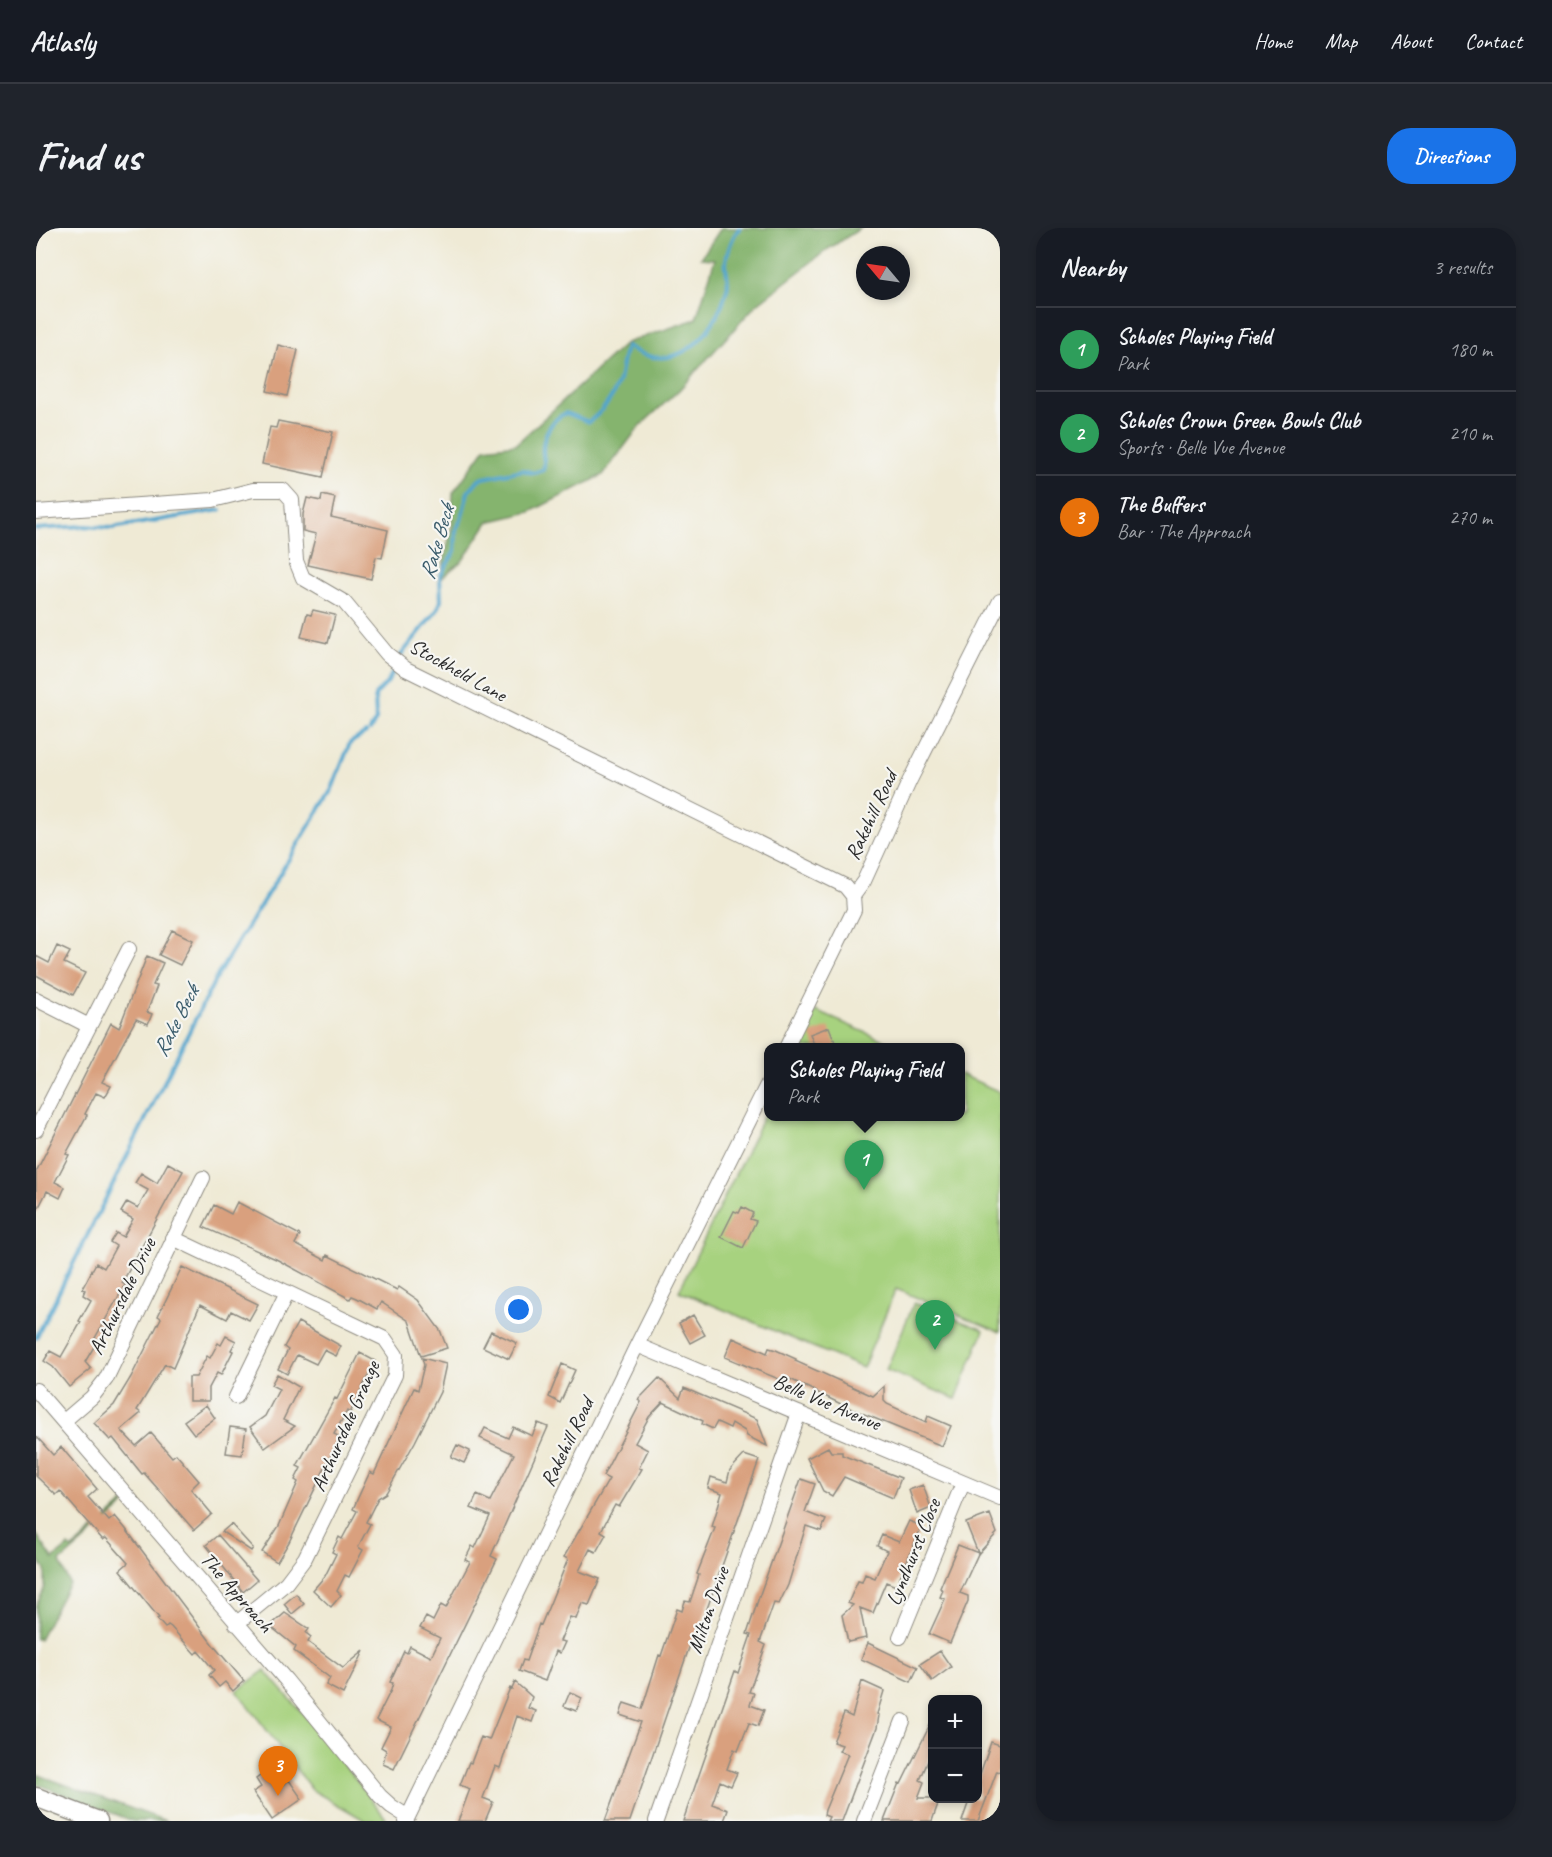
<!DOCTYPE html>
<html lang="en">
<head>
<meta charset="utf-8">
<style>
	:root { --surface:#171b24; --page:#20242c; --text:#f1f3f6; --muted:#9ea1a6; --line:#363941; --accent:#1a73e8 }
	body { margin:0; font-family:Caveat,sans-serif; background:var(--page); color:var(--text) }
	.controls { position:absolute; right:18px; bottom:18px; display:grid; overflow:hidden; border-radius:12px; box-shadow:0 3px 9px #0003 }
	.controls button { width:54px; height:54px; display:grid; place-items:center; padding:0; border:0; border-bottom:2px solid var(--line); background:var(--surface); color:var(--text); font:30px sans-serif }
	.compass { position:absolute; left:820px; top:18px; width:54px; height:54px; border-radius:50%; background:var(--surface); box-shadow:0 3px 9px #0003; rotate:299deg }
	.you { position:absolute; left:483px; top:1082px; width:21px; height:21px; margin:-15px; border:4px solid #fff; border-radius:50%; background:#1a73e8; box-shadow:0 0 0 9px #1a73e833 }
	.badge { display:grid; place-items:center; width:39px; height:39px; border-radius:50%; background:var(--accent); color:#fff; font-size:20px; font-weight:700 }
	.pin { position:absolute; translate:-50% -50px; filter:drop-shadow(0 2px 3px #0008) }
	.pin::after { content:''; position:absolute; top:32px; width:21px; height:18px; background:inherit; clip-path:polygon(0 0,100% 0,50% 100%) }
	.popup { position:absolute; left:728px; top:815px; width:201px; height:78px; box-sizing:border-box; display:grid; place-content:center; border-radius:12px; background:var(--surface); filter:drop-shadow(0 2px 4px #0005); font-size:20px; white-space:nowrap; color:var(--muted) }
	.popup b { font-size:22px; color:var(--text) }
	.popup::after { content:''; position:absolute; left:50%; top:100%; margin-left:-12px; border:12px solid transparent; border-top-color:var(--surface) }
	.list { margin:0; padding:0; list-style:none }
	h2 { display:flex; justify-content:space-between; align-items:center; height:78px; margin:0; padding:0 24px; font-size:26px }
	h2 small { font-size:20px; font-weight:400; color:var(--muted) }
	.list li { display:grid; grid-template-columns:39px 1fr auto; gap:18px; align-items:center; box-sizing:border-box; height:84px; padding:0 24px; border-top:2px solid var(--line) }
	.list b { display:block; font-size:22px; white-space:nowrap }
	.list p { margin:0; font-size:20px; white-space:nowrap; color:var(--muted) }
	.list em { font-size:20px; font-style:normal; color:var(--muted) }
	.map { position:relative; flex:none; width:964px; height:1593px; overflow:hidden; border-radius:24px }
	header { display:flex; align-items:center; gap:36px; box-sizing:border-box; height:84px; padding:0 30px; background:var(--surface); border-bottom:2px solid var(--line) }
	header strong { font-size:28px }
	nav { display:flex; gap:33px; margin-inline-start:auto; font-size:21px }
	.intro { display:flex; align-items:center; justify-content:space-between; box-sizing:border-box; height:144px; padding:0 36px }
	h1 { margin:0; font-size:42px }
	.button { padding:15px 27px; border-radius:24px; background:var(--accent); color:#fff; font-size:21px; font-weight:700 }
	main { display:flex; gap:36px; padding:0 36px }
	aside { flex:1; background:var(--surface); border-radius:24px; box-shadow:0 3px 9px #0003 }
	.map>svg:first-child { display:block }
	.green { fill:#a7d27f; stroke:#697e55; stroke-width:1.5 }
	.forest { fill:#85b46e; stroke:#58704c; stroke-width:1.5 }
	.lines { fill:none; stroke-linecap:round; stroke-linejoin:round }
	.stream { stroke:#51a5cd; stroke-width:4 }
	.building { fill:#d9a07e }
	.street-casing { stroke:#8d8a80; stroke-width:16 }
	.secondary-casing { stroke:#8d8a80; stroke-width:21 }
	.street { stroke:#fff; stroke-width:14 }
	.secondary { stroke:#fff; stroke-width:18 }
	.labels { text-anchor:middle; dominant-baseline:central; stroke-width:4.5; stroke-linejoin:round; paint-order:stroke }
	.street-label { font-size:21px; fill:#2b2b2b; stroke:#f6f6f2 }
	.water-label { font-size:22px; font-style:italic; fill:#3a5c6c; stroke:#f6f6f2 }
</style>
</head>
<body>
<header>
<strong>Atlasly</strong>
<nav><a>Home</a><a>Map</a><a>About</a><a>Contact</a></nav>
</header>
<div class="intro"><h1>Find us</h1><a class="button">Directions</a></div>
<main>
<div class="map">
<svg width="964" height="1593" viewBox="0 0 964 1593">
	<rect width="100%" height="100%" fill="#f6f6f2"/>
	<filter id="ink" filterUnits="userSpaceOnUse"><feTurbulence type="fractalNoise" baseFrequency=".0167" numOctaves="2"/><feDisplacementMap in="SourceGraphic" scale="12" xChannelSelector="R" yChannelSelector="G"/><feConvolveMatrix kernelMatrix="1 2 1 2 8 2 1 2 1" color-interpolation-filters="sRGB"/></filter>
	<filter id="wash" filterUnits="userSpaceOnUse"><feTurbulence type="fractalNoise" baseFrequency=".008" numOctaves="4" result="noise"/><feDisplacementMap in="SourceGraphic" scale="24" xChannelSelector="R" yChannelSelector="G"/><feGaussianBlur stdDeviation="1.35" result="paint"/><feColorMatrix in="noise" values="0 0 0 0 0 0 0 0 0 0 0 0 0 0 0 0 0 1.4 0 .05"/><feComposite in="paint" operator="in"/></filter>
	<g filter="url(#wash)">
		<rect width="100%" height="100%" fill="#efead5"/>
		<path class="green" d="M780,783L863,819L760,820Z
			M924,846L964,864V1104L860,1061L827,1140L643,1063L732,879V888H924Z
			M878,1075L948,1102L920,1171L850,1142Z
			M229,1442L282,1503L352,1593H330L276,1562L201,1463Z"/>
		<path class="forest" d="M685,0H825L792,21L720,77L643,162L603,199L567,247L494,284L452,294L427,332L404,351L416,298L417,265L449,220L480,216L590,115L660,91L679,31L665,30Z
			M88,1275L89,1277L24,1334L33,1355L3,1411H0V1378L9,1359V1342L0,1327V1306L17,1331L33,1318L36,1321Z
			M0,1546L130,1593H97L0,1556Z"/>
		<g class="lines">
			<path class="stream" d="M0,301L48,298L76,300L184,282
				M365,427L402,381L405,373L404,348L419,323L420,301L425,292L432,264L443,251L487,242L497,245L507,242C510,234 507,232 507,224C506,207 516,191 530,185L553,194C566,184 576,171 582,156C586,143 585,131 591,118C640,151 679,107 691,61C694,52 689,43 690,34C691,24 697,6 704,0
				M334,502L340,492L339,467L351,455L357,444
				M0,1110L181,748L296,561L314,515L330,505"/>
		</g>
		<g id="blocks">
			<path class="building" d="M242,117L262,122L251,168L231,163Z
				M242,193L297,204L287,249L226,236L234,199L240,200Z
				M286,267L299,270L295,289L352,302L346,330L340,329L335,351L272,337L280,306L267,303V286L271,270L285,273Z
				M277,382L299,387L292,415L265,409L271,386L275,387Z
				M136,702L157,712L144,737L123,727Z
				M21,718L34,724L28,735L49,745L37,767L0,747V728L13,735Z
				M111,728L127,735L117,757L121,758L111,784L116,786L112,796L100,791L66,854L75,858L69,869L60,865L49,886L51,887L30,926L33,927L19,954L29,959L24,970L11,963L0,985V944L75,795L83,800Z
				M793,799L801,819H779L774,806Z
				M132,935L147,943L86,1055L89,1057L59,1110L62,1112L49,1134L55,1141L33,1159L17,1139L8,1133L14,1123L25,1129L45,1094L43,1093L55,1072L47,1067L49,1062L46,1061L60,1035L68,1040L80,1018L74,1014L80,1005L87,1009L97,991L85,984L91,974L102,980L112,962L99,955L105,945L121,955Z
				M201,974L264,1007L259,1016L289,1032L291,1027L361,1062L363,1059L382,1072L404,1102L411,1120L385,1128L373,1093L345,1074L341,1081L321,1070L316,1068L314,1071L240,1031L167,999L178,977L195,986Z
				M706,979L717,985L714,991L720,993L707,1020L685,1009L698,983L703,985Z
				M146,1039L222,1076L213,1092L195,1083L191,1091L164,1077L137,1140L129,1136L101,1182L105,1185L85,1202L100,1218L115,1205L136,1229L140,1226L163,1253L155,1261L176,1286L158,1302L108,1245L106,1246L77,1210L74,1212L58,1195L78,1177L95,1149L125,1090L122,1088Z
				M657,1087L669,1107L654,1115L643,1095Z
				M262,1094L305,1118L300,1128L288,1122L280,1136L261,1127L251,1146L242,1141L252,1122L248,1119Z
				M455,1103L481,1115L473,1131L447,1119Z
				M190,1108L200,1113L195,1122L197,1123L185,1147L181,1145L173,1160V1173H153V1149H160L171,1128L174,1130L182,1115L185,1117Z
				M697,1110L731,1125L733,1120L740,1122L760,1131L759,1133L837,1168L848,1158V1173L851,1176L890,1194L892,1188L915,1198L906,1218L811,1179L752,1150L750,1154L689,1129Z
				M324,1125L339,1133L314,1185L311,1183L298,1206L304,1209L253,1314L241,1334L226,1324L243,1298L262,1254L259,1252L265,1240L261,1238L299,1170L301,1171Z
				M386,1130L410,1136L404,1164L379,1214L350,1265L342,1270L330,1294L334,1296L322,1319L327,1322L313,1349L309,1347L301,1363L305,1367L295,1379L277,1362L289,1348L300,1326L296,1324L303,1309L306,1311L321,1283L317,1281L326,1261L334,1244L338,1246L378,1160L382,1162L388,1137Z
				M526,1136L539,1142L524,1175L513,1169Z
				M241,1146L263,1159L247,1192L259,1198L229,1220L214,1199L229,1188L243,1161L235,1157Z
				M623,1150L644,1170L648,1160L721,1191L731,1218L711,1208L709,1203L696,1195L694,1200L681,1194L677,1201L666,1196L667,1193L627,1174L613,1189L599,1215L612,1222L603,1240L606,1241L583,1279L579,1277L565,1303L570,1306L560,1324L554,1321L543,1343L564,1351L553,1377L546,1375L540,1391L534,1389L524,1413L529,1414L524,1425L520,1423L509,1453L483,1443L487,1432L490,1433L503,1396L505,1397L515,1373L532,1331L528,1329L573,1251L567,1248L605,1174L602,1172Z
				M170,1177L179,1190L158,1206L148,1193Z
				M502,1195L512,1199L455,1328L461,1331L358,1541L347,1536L350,1522L345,1519L355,1499L340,1492L355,1462L357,1455L354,1454L368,1423L371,1425L374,1418L395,1429L404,1410L384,1400L390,1389L397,1393L405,1377L410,1380L434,1334L429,1332L436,1318L439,1320L454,1288L435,1280L441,1267L454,1273L478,1226L444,1210L449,1200L472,1210L477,1199L496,1208Z
				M194,1199L210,1201L206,1227L190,1225Z
				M0,1208L17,1227L25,1219L61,1261L52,1269L73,1293L79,1288L89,1300L177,1417L208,1453L197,1463L189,1454L183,1459L173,1447L178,1442L162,1423L159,1426L135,1399L132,1397L129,1400L121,1391L123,1390L84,1342L92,1335L70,1310L67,1312L24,1263L20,1267L0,1248Z
				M421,1217L434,1223L428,1235L415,1229Z
				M792,1219L795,1224H806V1227L865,1250L857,1270L808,1249L796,1268L787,1263L771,1230Z
				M708,1227L723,1232L658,1418L654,1417L594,1593H569L605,1494L584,1487L588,1475L606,1481L623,1427L625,1428L641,1381L646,1383L649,1373L654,1374L663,1347L661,1346L679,1300L676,1299L686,1265L672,1260L675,1249L691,1254L694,1242Z
				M765,1251L779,1256L769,1284L790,1292L785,1303L770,1298L752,1357L743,1376L738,1375L724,1414L730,1417L713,1464L718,1465L714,1477L728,1482L722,1498L713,1495L702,1523L698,1521L691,1541L701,1545L695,1558L684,1553L676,1576L692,1582L688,1593H647L699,1443L702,1445L715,1407L711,1406L723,1369Z
				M887,1257L895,1280L881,1286L873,1262Z
				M954,1286L961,1305L942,1326L924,1365L932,1368V1373L914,1415L893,1406L909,1371L904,1369L907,1362L904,1360L922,1317L942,1325L930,1295Z
				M873,1293L886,1298L860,1358L850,1354L837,1385L824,1380L830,1410L812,1414L806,1387L817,1377L812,1375L822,1353L826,1354L829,1346L839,1350L851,1323L841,1318L846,1307L863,1314Z
				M195,1296L217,1320L215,1323L186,1304Z
				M182,1307L221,1352L207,1364L170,1317Z
				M260,1366L268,1376L256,1386L248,1376Z
				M249,1385L273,1401L270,1405L275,1409L272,1414L307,1440L328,1423L307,1466L290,1457L294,1450L258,1423L260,1419L234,1398Z
				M832,1415L882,1439L875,1454L825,1431Z
				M904,1423L915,1439L896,1453L884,1436Z
				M826,1453L848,1463L841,1486L843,1487L841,1500L806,1593H791L793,1589L788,1587L789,1582L812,1526L803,1523L806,1517L797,1514L808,1485L816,1489Z
				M479,1454L496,1469L492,1480L500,1483L496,1494L481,1488L464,1540L459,1538L447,1570L457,1574L449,1593H422L434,1561L424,1557L433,1534L435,1535L445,1509L453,1512L474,1460L476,1461Z
				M534,1464L546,1470L540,1483L528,1478Z
				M896,1493L897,1521L884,1552L888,1554L882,1570H904L896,1593H848L863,1555L865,1556Z
				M955,1514L964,1517V1544L961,1543L942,1593H926L934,1570H942V1552Z
				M231,1543L246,1557L253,1552L266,1571L236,1592L217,1564L225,1559L220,1551Z"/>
		</g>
	</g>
	<g filter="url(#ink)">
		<use href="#blocks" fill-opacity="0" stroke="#8d8a80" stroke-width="1.5"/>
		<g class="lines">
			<g class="street-casing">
				<path id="street" d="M0,284L177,272L217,262H247L256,272L260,333L267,350L308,374L351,426L370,441L809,658L817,668
					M0,771L53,798
					M750,820L818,682L817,668L828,653L873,554L964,373
					M0,902L93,721
					M137,1010L349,1111L360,1127L359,1147L269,1330L250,1355L200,1396
					M601,1117L964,1270
					M0,1162L250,1452L344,1568L355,1578L372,1589
					M200,1169L251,1064
					M28,1193L56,1169L70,1151L167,950
					M864,1409L927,1255
					M370,1593L601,1117L732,855
					M620,1593L763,1185
					M828,1593L867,1493"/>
			</g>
			<g class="secondary-casing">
				<path id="secondary" d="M0,1569L62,1593"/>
			</g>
			<use href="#street" class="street"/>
			<use href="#secondary" class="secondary"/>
		</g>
	</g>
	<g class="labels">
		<g class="street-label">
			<text transform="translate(422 442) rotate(29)">Stockheld Lane</text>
			<text transform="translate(835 587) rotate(-65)">Rakehill Road</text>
			<text transform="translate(86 1068) rotate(-64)">Arthursdale Drive</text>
			<text transform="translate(791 1174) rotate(23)">Belle Vue Avenue</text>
			<text transform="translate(309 1198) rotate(-66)">Arthursdale Grange</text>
			<text transform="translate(531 1214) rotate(-64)">Rakehill Road</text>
			<text transform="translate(877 1324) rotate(-68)">Lyndhurst Close</text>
			<text transform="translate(201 1364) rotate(49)">The Approach</text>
			<text transform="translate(672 1382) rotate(-71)">Milton Drive</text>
		</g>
		<g class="water-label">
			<text transform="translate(401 314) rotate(-74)">Rake Beck</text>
			<text transform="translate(140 793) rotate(-63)">Rake Beck</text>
		</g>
	</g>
</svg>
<div class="controls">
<button>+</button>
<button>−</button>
</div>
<svg class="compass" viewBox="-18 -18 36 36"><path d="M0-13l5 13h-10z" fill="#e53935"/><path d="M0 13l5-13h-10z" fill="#9ea1a6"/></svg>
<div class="you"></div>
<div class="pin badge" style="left:828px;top:962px;background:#2e9e5b">1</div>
<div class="popup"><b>Scholes Playing Field</b>Park</div>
<div class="pin badge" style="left:899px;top:1122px;background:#2e9e5b">2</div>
<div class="pin badge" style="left:242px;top:1568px;background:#e8710a">3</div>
</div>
<aside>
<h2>Nearby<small>3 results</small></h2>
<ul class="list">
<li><span class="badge" style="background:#2e9e5b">1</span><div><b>Scholes Playing Field</b><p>Park</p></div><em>180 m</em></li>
<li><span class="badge" style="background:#2e9e5b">2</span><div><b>Scholes Crown Green Bowls Club</b><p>Sports · Belle Vue Avenue</p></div><em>210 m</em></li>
<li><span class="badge" style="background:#e8710a">3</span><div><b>The Buffers</b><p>Bar · The Approach</p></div><em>270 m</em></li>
</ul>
</aside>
</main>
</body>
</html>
